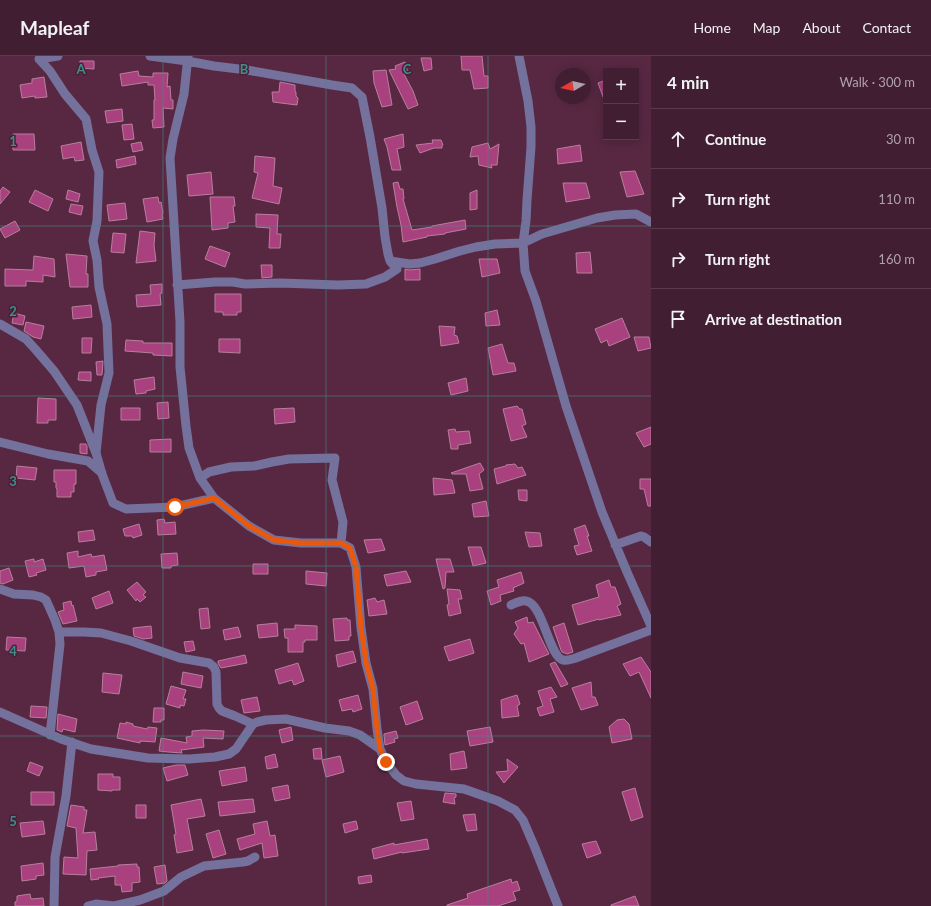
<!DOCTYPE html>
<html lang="en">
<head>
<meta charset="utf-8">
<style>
	:root { --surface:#421e32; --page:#4c2b3e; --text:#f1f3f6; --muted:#aea2ac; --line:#5a3c4d }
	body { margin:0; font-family:Lato,sans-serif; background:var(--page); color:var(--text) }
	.controls { position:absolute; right:12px; top:12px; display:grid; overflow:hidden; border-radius:0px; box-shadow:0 2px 10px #0003 }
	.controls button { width:36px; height:36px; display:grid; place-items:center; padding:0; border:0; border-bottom:1px solid var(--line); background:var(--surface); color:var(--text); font:20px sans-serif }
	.compass { position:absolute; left:555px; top:12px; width:36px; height:36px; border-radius:50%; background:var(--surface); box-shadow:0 2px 10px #0003; rotate:261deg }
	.stop { position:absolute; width:12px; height:12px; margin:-9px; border:3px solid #ea580c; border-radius:50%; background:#fff }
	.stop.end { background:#ea580c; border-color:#fff; box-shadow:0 1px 4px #0008 }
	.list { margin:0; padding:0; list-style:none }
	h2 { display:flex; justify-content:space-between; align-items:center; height:52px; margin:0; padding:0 16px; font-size:17px }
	h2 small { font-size:13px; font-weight:400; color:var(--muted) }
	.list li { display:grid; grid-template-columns:26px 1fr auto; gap:12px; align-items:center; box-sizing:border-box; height:60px; padding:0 16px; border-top:1px solid var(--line) }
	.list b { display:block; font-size:15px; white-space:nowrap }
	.list em { font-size:13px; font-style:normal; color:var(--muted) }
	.icon { flex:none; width:22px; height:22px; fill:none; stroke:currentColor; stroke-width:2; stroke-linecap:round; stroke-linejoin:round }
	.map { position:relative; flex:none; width:651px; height:850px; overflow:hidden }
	header { display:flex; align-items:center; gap:24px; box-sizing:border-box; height:56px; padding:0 20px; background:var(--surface); border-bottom:1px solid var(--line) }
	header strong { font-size:19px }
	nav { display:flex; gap:22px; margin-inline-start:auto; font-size:14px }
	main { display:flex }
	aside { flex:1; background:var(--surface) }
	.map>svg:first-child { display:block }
	.building { fill:#a9417e; stroke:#b77f9c }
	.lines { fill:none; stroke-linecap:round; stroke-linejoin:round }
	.minor { stroke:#74719d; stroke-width:9 }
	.route { stroke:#ea580c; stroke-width:5 }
	.grid { fill:none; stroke:#3f8e89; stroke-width:1; stroke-opacity:0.55 }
	.grid-label { font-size:13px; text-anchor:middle; font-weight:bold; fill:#3f8e89; stroke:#4c1e38; stroke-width:3; stroke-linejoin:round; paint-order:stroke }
</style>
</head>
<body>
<header>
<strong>Mapleaf</strong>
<nav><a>Home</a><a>Map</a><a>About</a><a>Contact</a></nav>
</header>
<main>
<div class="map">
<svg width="651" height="850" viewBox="0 0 651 850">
	<rect width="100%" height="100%" fill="#582843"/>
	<path class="building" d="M461,0H482L484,20H488V32L474,33L470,14H462Z
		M421,2H431L432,13L424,15Z
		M80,5H94V13L80,12Z
		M405,6L408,17L404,18L413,35L418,49L408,53L389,14L396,13L395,10Z
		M386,14L392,49L382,51L374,27L373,15Z
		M138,15L139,20L153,21V17H168L167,31L170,30L171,44H173V53L163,52L164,71L153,72L152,64H154V44H155L154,29H148V26L122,30L120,18Z
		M44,21L47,41L35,42V40L22,42L20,29L32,27V23Z
		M606,24V46H605L598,27Z
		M280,26L295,29V35L296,36V40L298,42L297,49L273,46L272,36H279Z
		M122,53L123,65L107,67L105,55Z
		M132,68L134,83L124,84L122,69Z
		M13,78H34L35,94H13Z
		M403,78L404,91L397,93L401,114H392L387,91L384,83Z
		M432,84H441L443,89H442V92H434L420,97L416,89L433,87Z
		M81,86L84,104L75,105L74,101L63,103L61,90Z
		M141,86L143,94L133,96L131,88Z
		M488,87L490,93L499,88L497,109H491L492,112L479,109L478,100L470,101L472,91Z
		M580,89L582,105L558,108L557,93Z
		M135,100L136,108L117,112L116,104Z
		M255,100L275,102L273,130L282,132L279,148L252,142L258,117L254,116Z
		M635,115L644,138L627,141L620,116Z
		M211,116L213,138L189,140L187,119Z
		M398,126L400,133H403L404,143H403L412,174L432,171V170L465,164L466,173L445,177V178L427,180V181L403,186L401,169L397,151L393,127Z
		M563,127H586L590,142L566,146Z
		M3,131L10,136L0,148V135Z
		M35,134L53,143L48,155L29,146Z
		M68,134L80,138L78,146L66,143Z
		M477,134V153L470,154V137Z
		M158,141L159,147L161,146L163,157L162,158L163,163L147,166L143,143Z
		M210,141H234L235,150H233L235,166L228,167V172L212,174Z
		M125,147L127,163L109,165L107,149Z
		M71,148L83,150L81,159L69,156Z
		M256,158L278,159L277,178H281L280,192H269L270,172L256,171Z
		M15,165L20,174L5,182L0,173Z
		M140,175L155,177L154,189L156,205L136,207Z
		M113,177L126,178L124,197L111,196Z
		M210,190L230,197L225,211L205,203Z
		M590,196L592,217H577L576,197Z
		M66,198L87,200L86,218H88V231H70Z
		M34,200L54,203L55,221L43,219V226L26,225V230H5V213L33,214Z
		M479,203H497L500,217L482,221Z
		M261,209H272V221L262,222Z
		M405,213L410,214L420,213V224H405Z
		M162,228V237L160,238L161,249L137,251L136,239L151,238L150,229Z
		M215,238H241V256H237V259H223V256H215Z
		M91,249L92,261L73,263L72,251Z
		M497,254L500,269L486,270L485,257Z
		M14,257L25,260L23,269L12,267Z
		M622,262L630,281L609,290L607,284L601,287L595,273Z
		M26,266L44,270L41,283L33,281L24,275Z
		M439,270L455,271L454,279L457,280L459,287L441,290Z
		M634,281H649L651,292L638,295Z
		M82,282H92L91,297H82Z
		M219,283H240V297L219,296Z
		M126,284L143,285V287H172V300L153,299V297L125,295Z
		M502,288L508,307H514L516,315L493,319L488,292Z
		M103,305L102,319H97L96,306Z
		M79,316H91V325L78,324Z
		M154,321L155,333L146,335V337L136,338L134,324Z
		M466,322L468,335L451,339L448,327Z
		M38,342L56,343V364H48V367H37Z
		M168,346L169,362L158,363L157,347Z
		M517,350L520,353H522L526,368L522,370L527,381L511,385L503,353Z
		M121,352H140V364H121Z
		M294,352L295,366L275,368L274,353Z
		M651,371V388L644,391L636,377Z
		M455,373L456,376L469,375L471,387L458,389V393H451L448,374Z
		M171,383V396H150V384Z
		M80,388H86L87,390V398L80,397Z
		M480,407L484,414L479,418L483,433L470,435L466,418H452L451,417Z
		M515,408L518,412L522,411L526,419L497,428L494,413L506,410V409Z
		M17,410L37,412L35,424L16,422Z
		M54,414H76V428H74V436H71V441H57V433L56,432V426H54Z
		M433,422L452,424L455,437L434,439Z
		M640,423H651V450H648L644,433H640Z
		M518,434H527V445L519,444Z
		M486,445L489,460L474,461L472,448Z
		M164,463L165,467L175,466L176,478L158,479L157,464Z
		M139,468L142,479L133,482L132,480H125L123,473Z
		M585,469L589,480H587L592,495L577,499L574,490L579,489L574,473Z
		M93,474L95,484L79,486L78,476Z
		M525,476L540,477L542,490L529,491Z
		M381,483L385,494L368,497L364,484Z
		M468,491H481L486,507L473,510Z
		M78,495V501L91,498L92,501L104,499L107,514L96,516V519L86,521L84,510L69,512L67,497Z
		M177,497L178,509L171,510V512H162L161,498Z
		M34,503V506L43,503L46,514L36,517L37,519L29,521L25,505Z
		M436,503H450L454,516H446L445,532L443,533Z
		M253,508H268V518H253Z
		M9,512L13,524L3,528L0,527V515Z
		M306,515L327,517L326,530L306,528Z
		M406,515L411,526L387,530L384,519Z
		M521,516L524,527L513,532L514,535L500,539L501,545L491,549L487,535L499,531L497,524Z
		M609,524L611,531H615L621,548L617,550L621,559L599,564V563L578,569L572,549L599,541L596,529Z
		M137,526L146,536L143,539L146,541L140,546L137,543L136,545L127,534Z
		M447,533L460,534L462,543H458L461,557L449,560L447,549L449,548Z
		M109,535L113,547L96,553L92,542Z
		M375,542L377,546L384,544L387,558L369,560L367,544Z
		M71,545L72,550L73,549L77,565L63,568L58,556L64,554L63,547Z
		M208,552L210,572L201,573L199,553Z
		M527,561L528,567L533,566L549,598L529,606L524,587L521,588L514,578L518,572L515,566Z
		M347,562V564H350L351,580H349V584L335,585L333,563Z
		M277,567L278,580L259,582L257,569Z
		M564,567L573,596L567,598L562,596L561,594L553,571Z
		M295,569L317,570V584H305V586H303V596H288V582H285L284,573H295Z
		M151,570L152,582L143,583L134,580L133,572Z
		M238,571L241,581L225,584L223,574Z
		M7,581L26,582L25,595L6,594Z
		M470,583L474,597L449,605L444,591Z
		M193,585L195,594L186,596L184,586Z
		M353,595L356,606L338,611L336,599Z
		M245,599L247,607L221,612L218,607V605Z
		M641,601L651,616V642L639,616L630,620L623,608Z
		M555,606L568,628L561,631L550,608Z
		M298,607L304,625L294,629L292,624L279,628L275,614Z
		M183,616L203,620L201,632L181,628Z
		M103,617L122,619L119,638L102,636Z
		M591,626L592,641H595L598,649L581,654L572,632Z
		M171,630L186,634L183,643H186L184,650L180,649V652L166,648Z
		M551,631L557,641L550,643L554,656L540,660L537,652L543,650L538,635Z
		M358,639L362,653L353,656L352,653L342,655L339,644Z
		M517,639L520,648L517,650L519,660L502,662L501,644Z
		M257,641L260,655L244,657L241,644Z
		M417,645L423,663L406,669L400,651Z
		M31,650L47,651L46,662L30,661Z
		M154,652H164V664H161V666H153Z
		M58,658L77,663L75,676L63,673L62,676L57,674Z
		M624,663L629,668L632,683L612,687L609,671L617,664Z
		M126,666L133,668V670L147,673L148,671L157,672L155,686L140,685V687L117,682L120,667L126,668Z
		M291,671L293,684L282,687L279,674Z
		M490,671L493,686L470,690L467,675Z
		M203,674L224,675L223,683L203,682L204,691L181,694L182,697L168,696L159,695L161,682L187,687L186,681L192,680V675Z
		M396,675L398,682L394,683L395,686L385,689L384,678Z
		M321,692L322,703H314L313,693Z
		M464,695L467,712L451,714L450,698Z
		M275,698L278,711L267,713L265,701Z
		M340,700L344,716L326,721L322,704Z
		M507,703L518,711L504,727L496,716L508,715Z
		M30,706L43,711L39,720L27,715Z
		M176,709H185L188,719L167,725L163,712Z
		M245,711L247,725L222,730L219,715Z
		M98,718H113V721H120V734H112V735L98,734Z
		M288,729L290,742L275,745L272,732Z
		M635,732L643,761L631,765L622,736Z
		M31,736H54V749H31Z
		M445,737L456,738V741L454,742L455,748L443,746Z
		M201,743L205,760L187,763L193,794L177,797L174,779L176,778L171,749Z
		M253,743L255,756L220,760L218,746Z
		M411,745L414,763L401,765L397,747Z
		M71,749L84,751V754H87L83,777L95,776L97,794L87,795L86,819L63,818L64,801L78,802L76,772L67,770Z
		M136,749H146V762H136Z
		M475,758L477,774L467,775L463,759Z
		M43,765L45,778L22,781L20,767Z
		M267,765L270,780L275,779L278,800L264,802L262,787L240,794L237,783L255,778L253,768Z
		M356,765L358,773L345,777L343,768Z
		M219,774L226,798L213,802L206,778Z
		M427,783L429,793L402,797V796L374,803L372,793L394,787V789Z
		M596,785L601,797L587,802L582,788Z
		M43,807L44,819L36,820V823L22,825L21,810Z
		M137,808V811H139L140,826L132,827V835L122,836L121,829H115V820L98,822L99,823L91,824L90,813L118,810V809Z
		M165,809L167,825L165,827L157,828L154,811Z
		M371,819L372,826L359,828L358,821Z
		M511,823L512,827L517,825L520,834L513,836L516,844L498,850H447V849L468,842L467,838Z
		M30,838L31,843L43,842L44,850H15V846L17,845V840Z
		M635,840L639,850H611V849Z"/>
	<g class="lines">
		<path class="minor" d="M150,0L187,5L214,10L247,14L332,29L352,32L362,41L370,81L382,152L385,181L388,198L390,205
			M188,0L184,38L173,83L170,102L180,266V311L186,370L189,392L200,422L214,442L249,470L274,484L301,487H341L350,492L356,511L361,572L366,607L373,633L377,673L380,693L386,706L396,719L404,725L416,728L464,733L498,745L515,754L523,764L535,792L558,850
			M519,0L528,45L531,71V91L527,144L526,165L523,187L525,215L536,245L566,350L602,456L627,516L651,570
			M39,3L50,15L65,38L86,63L92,94L99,116L97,165L93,185L97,204L99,231L107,268L109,317L101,349L96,397
			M39,3L58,0
			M177,229L215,226H233L245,228L280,227L338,229L366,228L385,221L397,213L390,205L410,208L420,207L435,203L460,195L476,191L495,188L523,187L542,178L597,162L615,159L636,158L651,166
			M0,268L26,283L36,294L54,315L77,349L96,397L102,418L113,447L126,453L175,451L214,442
			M0,386L48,398L88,405L102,417
			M200,422L209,416L231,411L254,410L272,406L289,403L335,402L332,424L343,466L341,487
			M615,489L641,480L644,481L651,486
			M0,533L14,538L33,539L41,541L46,544L55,564L59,576L60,588L50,679
			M511,549C516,547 521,544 526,545C543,547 549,601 563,604C568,605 576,602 581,600L651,574
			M59,576H84L101,577L131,585L180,602L209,607L214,611L216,616L217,648L219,652L222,655L235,660L253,668
			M0,656L61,683L91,693L148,702L189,703L215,701L229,698L236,693L253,668L257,666L266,664L286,663L325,672L349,675L360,679L380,693
			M54,850L55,801L66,740L72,686
			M88,850L96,848L114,850L140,844L164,835L181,821L204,810L243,806L248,805L255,801"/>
	</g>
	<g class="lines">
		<path class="route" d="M175,451L214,442L249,470L274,484L301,487H341L350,492L356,511L361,572L366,606L373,633L377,673L380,693L386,706"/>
	</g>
	<path class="grid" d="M163,0V850M326,0V850M488,0V850M0,170H651M0,340H651M0,510H651M0,680H651"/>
	<g class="grid-label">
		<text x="81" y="18">A</text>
		<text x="244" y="18">B</text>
		<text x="407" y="18">C</text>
		<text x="13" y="90">1</text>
		<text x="13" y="260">2</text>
		<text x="13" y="430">3</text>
		<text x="13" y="600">4</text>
		<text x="13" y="770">5</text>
	</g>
</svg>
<div class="controls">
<button>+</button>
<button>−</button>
</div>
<svg class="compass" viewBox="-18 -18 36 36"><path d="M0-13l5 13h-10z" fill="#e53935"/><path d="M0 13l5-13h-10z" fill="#aea2ac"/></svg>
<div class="stop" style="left:175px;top:451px"></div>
<div class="stop end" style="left:386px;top:706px"></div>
</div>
<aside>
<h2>4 min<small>Walk · 300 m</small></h2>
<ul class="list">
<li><svg class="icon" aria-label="ahead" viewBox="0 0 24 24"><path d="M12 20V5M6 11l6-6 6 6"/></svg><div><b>Continue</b></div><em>30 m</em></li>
<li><svg class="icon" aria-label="right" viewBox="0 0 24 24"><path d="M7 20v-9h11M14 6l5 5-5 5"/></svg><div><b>Turn right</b></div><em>110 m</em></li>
<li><svg class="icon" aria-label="right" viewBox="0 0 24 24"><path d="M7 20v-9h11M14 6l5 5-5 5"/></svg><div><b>Turn right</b></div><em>160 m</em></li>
<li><svg class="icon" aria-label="arrive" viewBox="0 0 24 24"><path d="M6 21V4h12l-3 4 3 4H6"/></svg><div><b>Arrive at destination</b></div></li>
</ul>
</aside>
</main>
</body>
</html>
